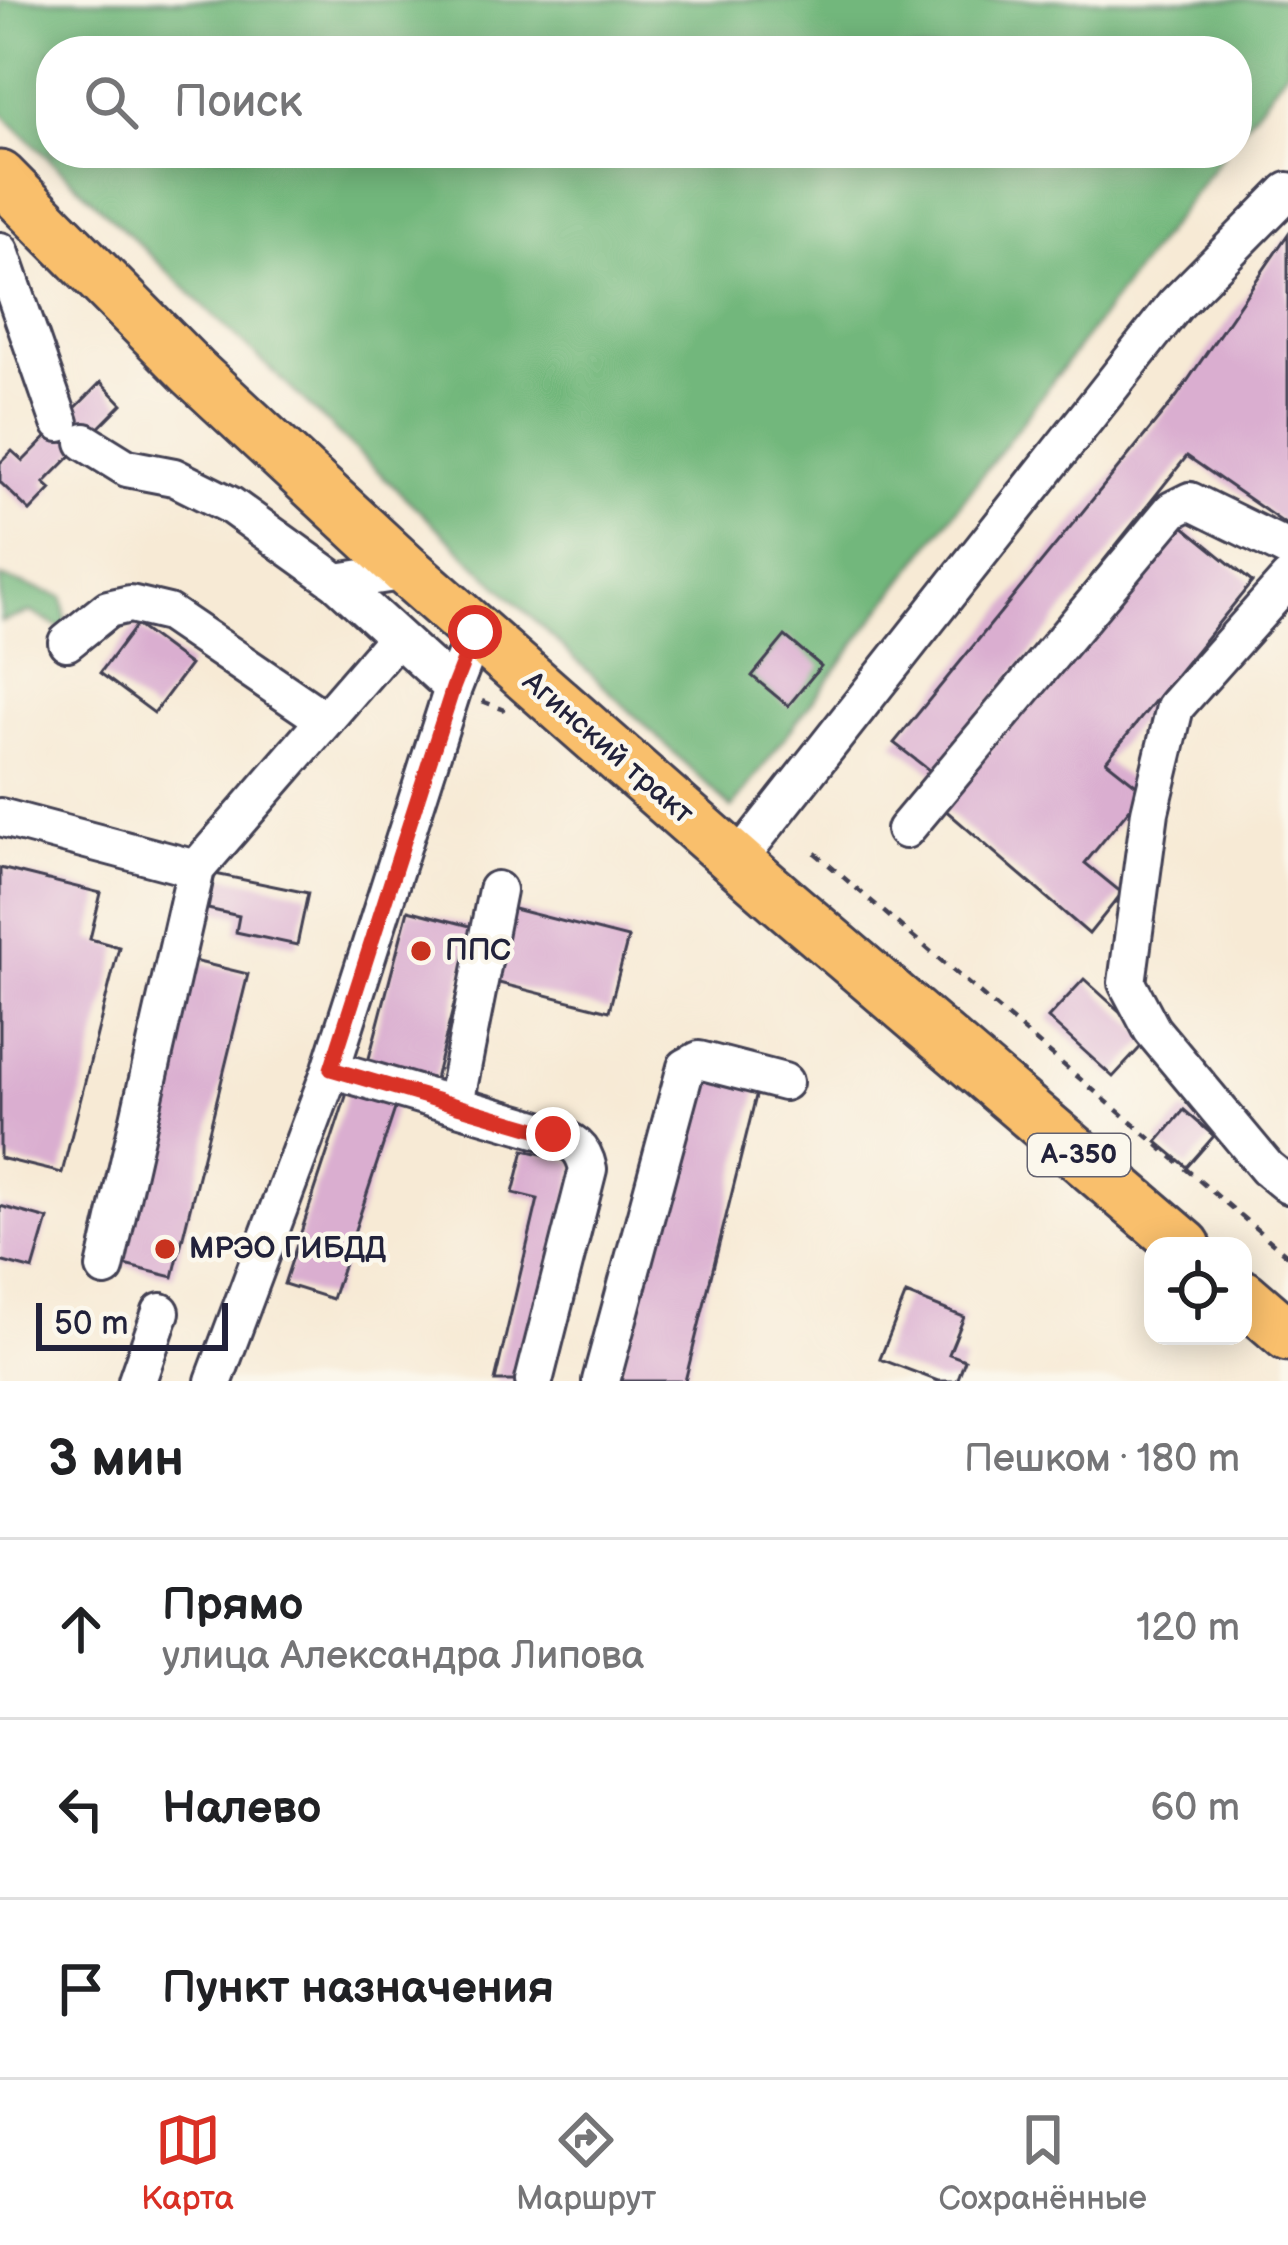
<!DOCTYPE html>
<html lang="ru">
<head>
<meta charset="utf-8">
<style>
	:root { --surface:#fff; --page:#f2f2f2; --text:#202124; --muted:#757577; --line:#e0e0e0; --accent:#d93025 }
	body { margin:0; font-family:"Balsamiq Sans",sans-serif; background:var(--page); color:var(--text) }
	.controls { position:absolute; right:36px; bottom:36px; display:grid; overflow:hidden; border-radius:24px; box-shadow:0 6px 30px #0003 }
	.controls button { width:108px; height:108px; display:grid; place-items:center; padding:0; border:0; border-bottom:3px solid var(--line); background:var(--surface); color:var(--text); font:60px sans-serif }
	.scale { position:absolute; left:36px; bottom:30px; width:192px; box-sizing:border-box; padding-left:12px; border:6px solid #22223b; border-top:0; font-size:33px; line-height:42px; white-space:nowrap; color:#22223b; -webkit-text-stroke:9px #fbf7ec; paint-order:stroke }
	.stop { position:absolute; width:36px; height:36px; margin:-27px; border:9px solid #d93025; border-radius:50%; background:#fff }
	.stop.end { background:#d93025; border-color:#fff; box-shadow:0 3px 12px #0008 }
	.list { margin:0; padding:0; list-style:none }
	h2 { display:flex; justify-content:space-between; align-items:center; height:156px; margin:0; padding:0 48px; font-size:51px }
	h2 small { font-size:39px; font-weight:400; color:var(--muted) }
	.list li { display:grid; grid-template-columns:78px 1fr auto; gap:36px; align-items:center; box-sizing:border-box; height:180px; padding:0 48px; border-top:3px solid var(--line) }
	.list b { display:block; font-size:45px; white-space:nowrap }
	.list p { margin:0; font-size:39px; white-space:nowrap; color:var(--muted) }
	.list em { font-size:39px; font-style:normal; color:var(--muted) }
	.icon { flex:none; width:66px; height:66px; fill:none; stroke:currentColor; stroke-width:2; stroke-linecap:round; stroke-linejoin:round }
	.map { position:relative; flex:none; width:1288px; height:1381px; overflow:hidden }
	.search { position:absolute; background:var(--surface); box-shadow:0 6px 30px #0003; left:36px; right:36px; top:36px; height:132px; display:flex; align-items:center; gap:30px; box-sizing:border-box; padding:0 42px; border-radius:48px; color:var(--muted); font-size:45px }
	.sheet { height:696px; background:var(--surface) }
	nav { display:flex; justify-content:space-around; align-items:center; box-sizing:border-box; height:168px; border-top:3px solid var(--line); background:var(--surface); font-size:33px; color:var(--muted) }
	nav a { display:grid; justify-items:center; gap:6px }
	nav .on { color:var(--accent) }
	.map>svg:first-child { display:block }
	.forest { fill:#72b77b; stroke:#4a6c5b; stroke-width:3 }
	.building { fill:#daaed0 }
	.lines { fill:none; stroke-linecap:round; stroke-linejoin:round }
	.minor-casing { stroke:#424052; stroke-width:42 }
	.highway-casing { stroke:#424052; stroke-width:57 }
	.path { stroke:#424052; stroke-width:4.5; stroke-dasharray:9 9; stroke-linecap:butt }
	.minor { stroke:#fff; stroke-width:36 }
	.highway { stroke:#f9bf6c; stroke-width:51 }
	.route { stroke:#d93025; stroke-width:15 }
	.poi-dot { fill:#c8321e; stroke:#fbf7ec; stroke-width:4.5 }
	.labels { text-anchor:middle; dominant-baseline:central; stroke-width:9; stroke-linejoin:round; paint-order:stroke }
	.shield { fill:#fbf7ec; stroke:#636270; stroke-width:3 }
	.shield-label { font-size:27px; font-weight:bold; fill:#22223b }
	.street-label { font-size:30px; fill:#22223b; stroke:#fbf7ec }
	.poi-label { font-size:30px; font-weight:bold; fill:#22223b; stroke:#fbf7ec; text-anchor:start }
</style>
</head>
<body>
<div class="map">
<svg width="1288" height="1381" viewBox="0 0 1288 1381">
	<rect width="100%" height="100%" fill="#fbf7ec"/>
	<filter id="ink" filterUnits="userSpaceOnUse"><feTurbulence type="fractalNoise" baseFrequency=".00833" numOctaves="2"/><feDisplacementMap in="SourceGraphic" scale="24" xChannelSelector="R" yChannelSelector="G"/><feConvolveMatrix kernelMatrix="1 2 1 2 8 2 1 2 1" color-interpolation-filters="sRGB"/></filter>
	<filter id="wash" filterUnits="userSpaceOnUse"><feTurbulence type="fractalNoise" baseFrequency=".004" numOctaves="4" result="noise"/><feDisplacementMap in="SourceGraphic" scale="48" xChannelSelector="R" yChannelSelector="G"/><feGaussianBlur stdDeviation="2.7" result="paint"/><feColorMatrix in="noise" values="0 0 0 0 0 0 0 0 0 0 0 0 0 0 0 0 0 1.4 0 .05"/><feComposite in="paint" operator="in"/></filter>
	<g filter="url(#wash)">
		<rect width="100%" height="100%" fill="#f7ead5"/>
		<path class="forest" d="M0,0H1288V68L1237,136V51H51V153H1224L732,808L0,112Z
			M0,577L63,597L67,632L31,612L1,622Z"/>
		<g id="blocks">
			<path class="building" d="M1288,234V526L1187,456L934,774L894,743L1177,396Z
				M101,382L122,404L44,483L51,489L30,511L0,482V463L12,451L23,461Z
				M1173,518L1252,582L1106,761L1144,791L1085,863L1122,893L1089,934L943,808Z
				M136,625L190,665L154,713L100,673Z
				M785,636L821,666L788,706L752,676Z
				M0,868L101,893L90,939L119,947L62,1173L0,1158Z
				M215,874L308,893L297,945L236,932L239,916L208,909Z
				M506,907L628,938L609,1011L487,980Z
				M408,910L474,927L435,1079L368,1062Z
				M194,961L248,974L173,1277L120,1264Z
				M1084,979L1149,1038L1113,1077L1048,1018Z
				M693,1072L758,1088L685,1381H617Z
				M349,1087L397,1103L332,1299L284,1284Z
				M1184,1110L1214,1136L1187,1167L1157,1142Z
				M524,1150L576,1162L525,1381H495L538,1199L513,1193Z
				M0,1206L48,1219L33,1270L0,1261Z
				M906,1294L964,1317L949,1354L965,1360L957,1381H938L880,1359Z"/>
		</g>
	</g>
	<g filter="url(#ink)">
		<use href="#blocks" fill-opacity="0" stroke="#424052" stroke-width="3"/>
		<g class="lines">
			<g class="minor-casing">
				<path id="minor" d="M0,251L60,423
					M85,442L127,468L174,477L230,505L337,582L407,571
					M1288,580L1175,707L1150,812L1127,983L1152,1030L1267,1168L1288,1185
					M337,582L453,688
					M67,642L108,609L130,604L168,613L325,720
					M0,817L196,869
					M905,830L1172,510L1190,501L1288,549
					M737,861L1175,305L1288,191
					M331,1069L553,1134C573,1142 583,1146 588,1169L534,1381
					M455,1104L497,890
					M105,1268L196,869L397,637
					M137,1381L161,1312
					M214,1381L331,1069L453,688L475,632
					M601,1381L686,1067L699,1060L784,1082"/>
			</g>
			<g class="highway-casing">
				<path id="highway" d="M0,177L193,372L407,571L782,901L1185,1246
					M1243,1296L1288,1335"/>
			</g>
			<path class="path" d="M482,701L505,710
				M815,853L1288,1256"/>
			<use href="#minor" class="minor"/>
			<use href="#highway" class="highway"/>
		</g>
	</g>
	<g class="lines" filter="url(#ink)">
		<path class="route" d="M475,632L453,688L331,1069L553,1134"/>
	</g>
	<g class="poi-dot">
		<circle cx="421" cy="951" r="12"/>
		<circle cx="165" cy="1249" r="12"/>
	</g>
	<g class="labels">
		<rect class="shield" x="1028" y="1134" width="102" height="42" rx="9"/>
		<g class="shield-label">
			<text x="1079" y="1155">А-350</text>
		</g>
		<g class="street-label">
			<text transform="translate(608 748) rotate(41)">Агинский тракт</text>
		</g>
		<g class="poi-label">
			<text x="445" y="951">ППС</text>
			<text x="189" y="1249">МРЭО ГИБДД</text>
		</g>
	</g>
</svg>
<div class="controls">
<button><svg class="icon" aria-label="locate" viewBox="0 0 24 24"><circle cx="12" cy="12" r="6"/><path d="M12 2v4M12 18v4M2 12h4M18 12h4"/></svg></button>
</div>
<div class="scale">50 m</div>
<div class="stop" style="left:475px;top:632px"></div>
<div class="stop end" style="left:553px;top:1134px"></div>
<div class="search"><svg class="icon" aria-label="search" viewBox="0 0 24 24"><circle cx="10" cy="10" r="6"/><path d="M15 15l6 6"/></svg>Поиск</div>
</div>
<section class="sheet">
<h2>3 мин<small>Пешком · 180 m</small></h2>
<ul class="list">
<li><svg class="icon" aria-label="ahead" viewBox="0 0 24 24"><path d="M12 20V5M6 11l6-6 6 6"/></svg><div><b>Прямо</b><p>улица Александра Липова</p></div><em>120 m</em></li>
<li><svg class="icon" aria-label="left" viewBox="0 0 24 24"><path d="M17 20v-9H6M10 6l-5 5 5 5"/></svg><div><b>Налево</b></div><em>60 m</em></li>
<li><svg class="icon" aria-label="arrive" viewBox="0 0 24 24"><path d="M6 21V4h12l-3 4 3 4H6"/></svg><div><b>Пункт назначения</b></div></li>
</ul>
</section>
<nav>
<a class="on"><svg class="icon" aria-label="map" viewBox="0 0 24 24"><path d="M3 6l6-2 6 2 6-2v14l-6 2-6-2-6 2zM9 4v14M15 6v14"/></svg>Карта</a>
<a><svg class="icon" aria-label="directions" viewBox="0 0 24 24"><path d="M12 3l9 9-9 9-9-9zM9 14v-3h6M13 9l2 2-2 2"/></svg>Маршрут</a>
<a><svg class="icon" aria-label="saved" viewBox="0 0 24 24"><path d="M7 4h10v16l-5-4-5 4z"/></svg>Сохранённые</a>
</nav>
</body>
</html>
